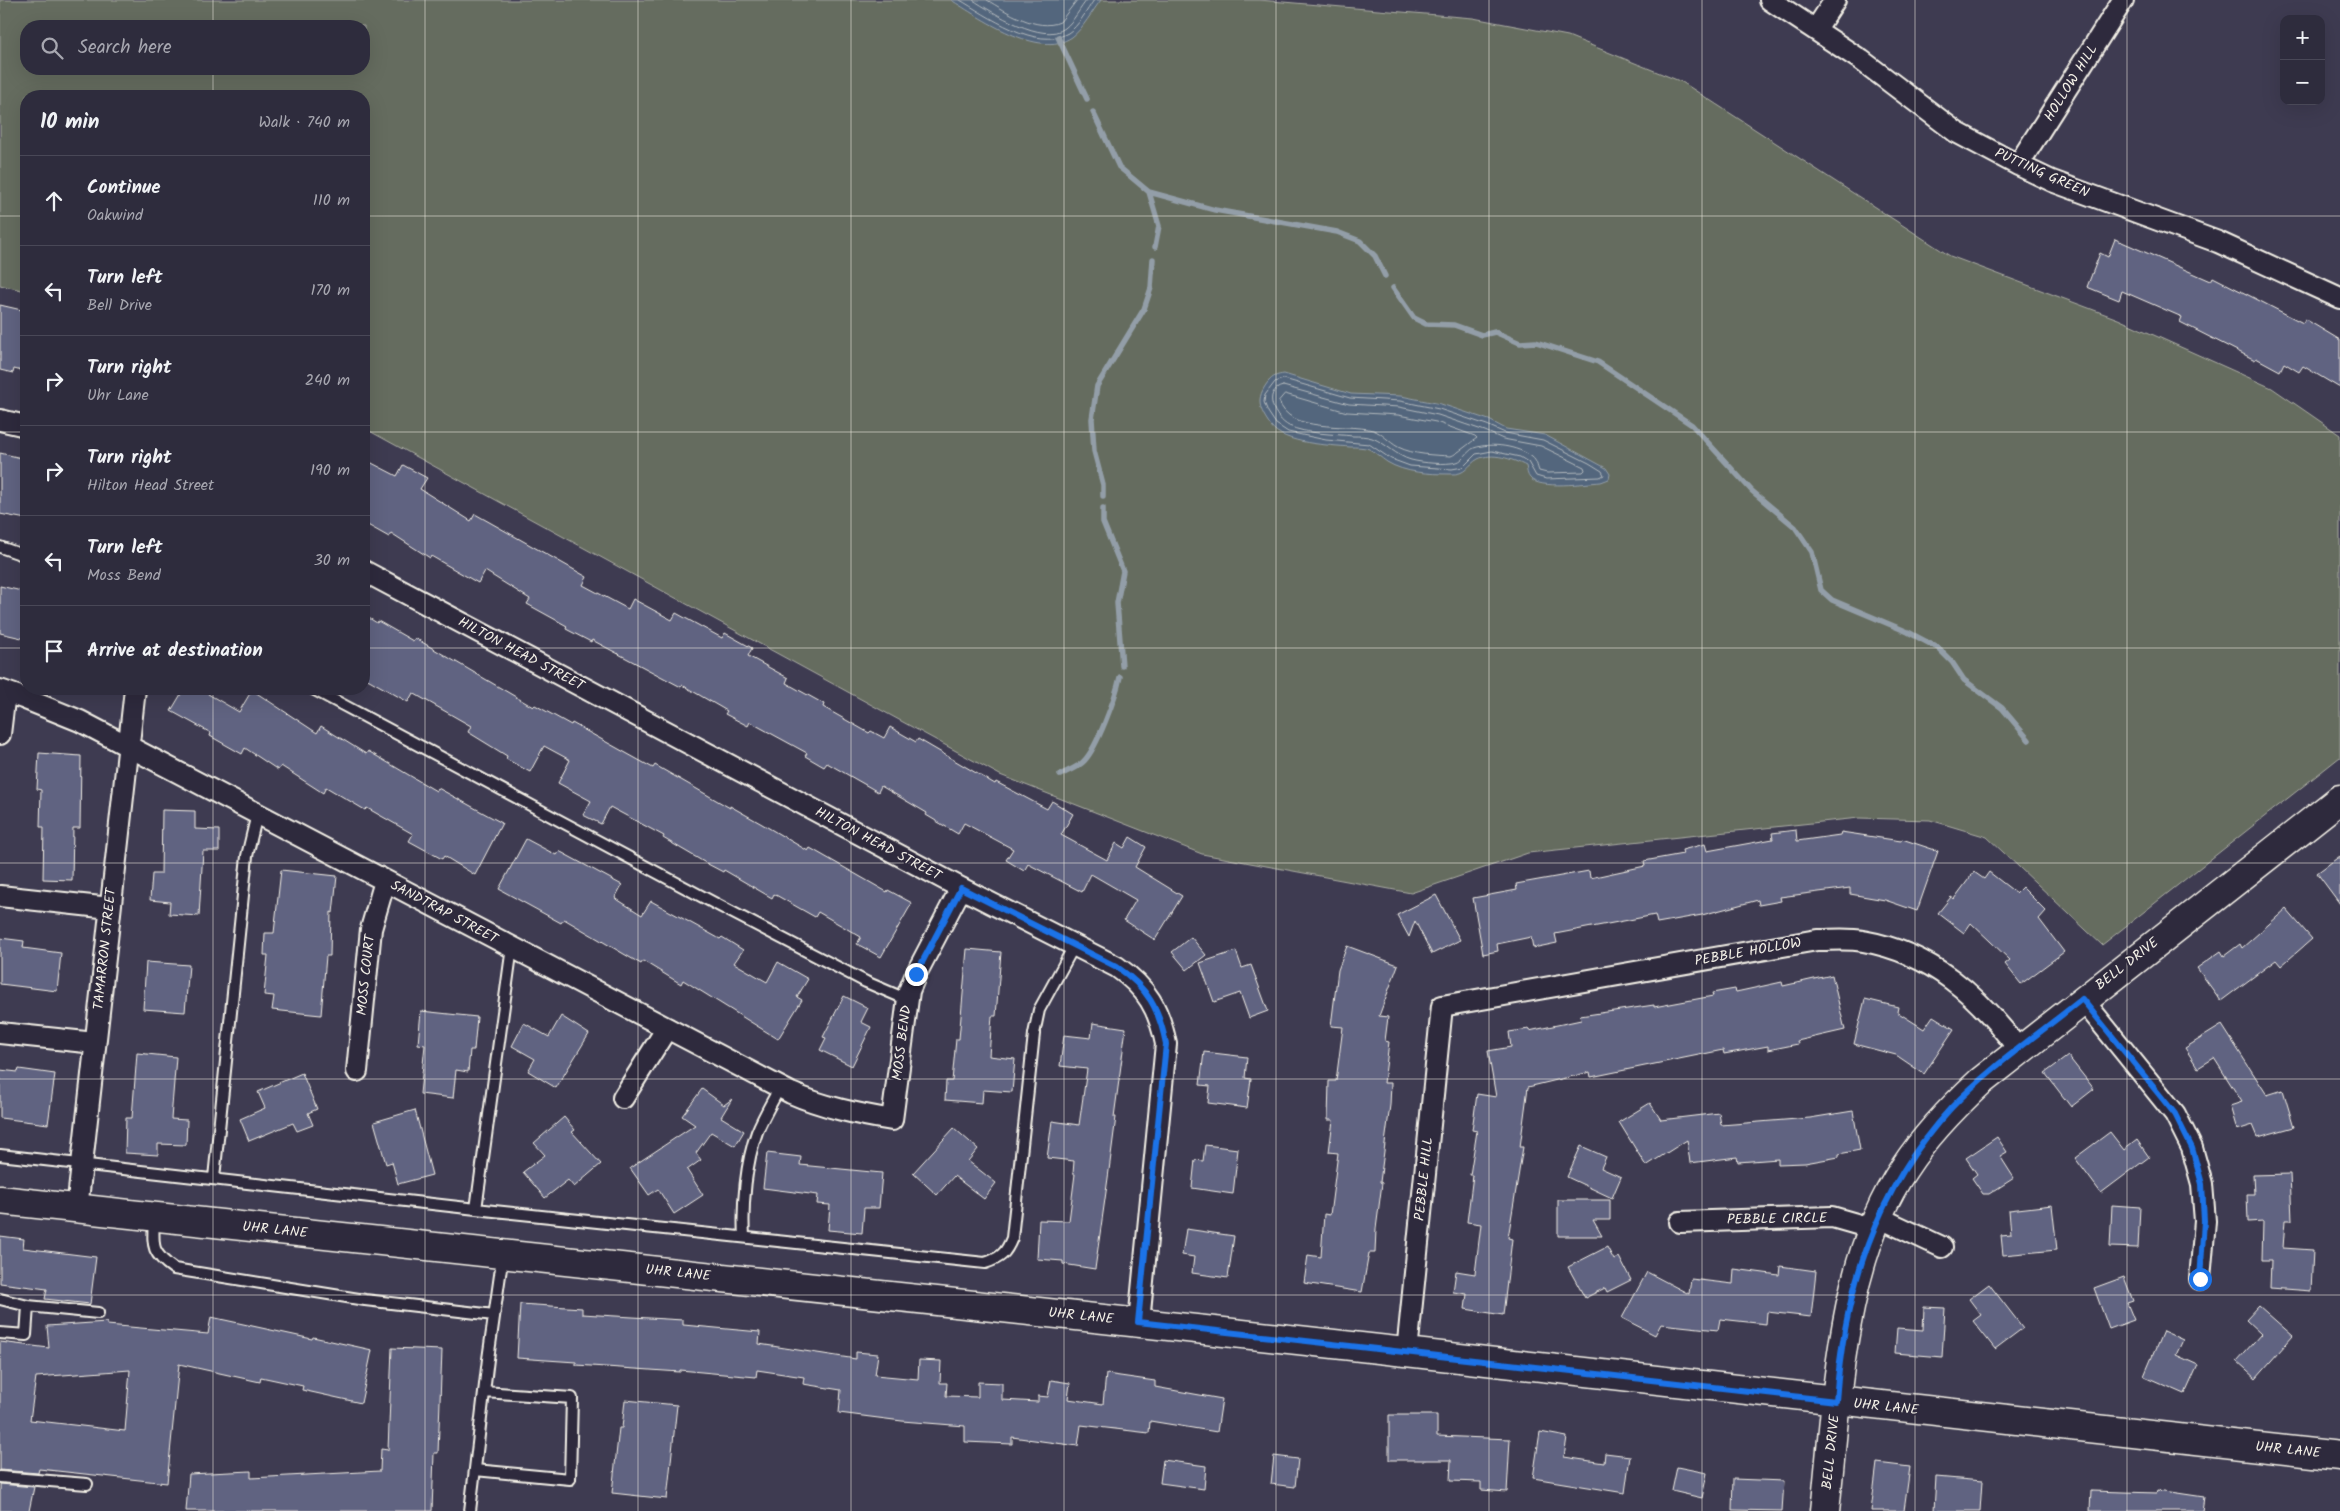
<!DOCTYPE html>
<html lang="en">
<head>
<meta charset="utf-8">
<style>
	:root { --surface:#2e2c3d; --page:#363444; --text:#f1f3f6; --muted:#a7a7b0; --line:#494857 }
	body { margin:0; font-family:Kalam,sans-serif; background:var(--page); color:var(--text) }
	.controls { position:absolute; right:15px; top:15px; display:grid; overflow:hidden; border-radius:10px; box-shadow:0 5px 20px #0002 }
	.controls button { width:45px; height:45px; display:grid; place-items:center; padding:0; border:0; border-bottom:1px solid var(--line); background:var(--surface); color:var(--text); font:25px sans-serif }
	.stop { position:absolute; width:15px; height:15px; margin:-11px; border:4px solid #1a73e8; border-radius:50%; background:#fff }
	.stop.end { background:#1a73e8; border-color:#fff; box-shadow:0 1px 5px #0008 }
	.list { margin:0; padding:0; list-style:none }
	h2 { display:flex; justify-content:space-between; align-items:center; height:65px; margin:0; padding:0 20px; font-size:21px }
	h2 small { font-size:16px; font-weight:400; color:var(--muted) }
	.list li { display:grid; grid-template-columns:32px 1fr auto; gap:15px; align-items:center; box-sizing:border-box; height:90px; padding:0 20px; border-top:1px solid var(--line) }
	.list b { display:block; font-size:19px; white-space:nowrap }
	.list p { margin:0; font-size:16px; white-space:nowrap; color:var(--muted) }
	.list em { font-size:16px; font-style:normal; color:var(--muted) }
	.icon { flex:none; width:28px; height:28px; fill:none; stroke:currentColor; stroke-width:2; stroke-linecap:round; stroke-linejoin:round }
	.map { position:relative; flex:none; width:2340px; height:1511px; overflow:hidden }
	.search { position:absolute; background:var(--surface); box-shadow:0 5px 20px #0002; left:20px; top:20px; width:350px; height:55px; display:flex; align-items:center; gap:12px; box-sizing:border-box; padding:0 18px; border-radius:20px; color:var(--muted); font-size:19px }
	.panel { position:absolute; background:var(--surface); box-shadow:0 5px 20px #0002; left:20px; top:90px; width:350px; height:605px; border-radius:20px }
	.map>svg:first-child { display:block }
	.green { fill:#656c5f; stroke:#acaea4; fill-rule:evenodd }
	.water { fill:#52667d; stroke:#939ea8 }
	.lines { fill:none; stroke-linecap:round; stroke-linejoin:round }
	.shore { stroke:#b3b9bd; stroke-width:1 }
	.stream { stroke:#939ea8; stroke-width:5.5 }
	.building { fill:#616381; stroke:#f4f1e8; fill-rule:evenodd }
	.lane-casing { stroke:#f4f1e8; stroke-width:14 }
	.street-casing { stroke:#f4f1e8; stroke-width:24 }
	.secondary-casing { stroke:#f4f1e8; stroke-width:31 }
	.lane { stroke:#2f2a3d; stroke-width:10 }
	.street { stroke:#2f2a3d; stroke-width:20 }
	.secondary { stroke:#2f2a3d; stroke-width:28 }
	.route { stroke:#1a73e8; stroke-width:6 }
	.grid { fill:none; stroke:#f4f1e8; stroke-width:1; stroke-opacity:0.55 }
	.labels { text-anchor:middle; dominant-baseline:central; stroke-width:4; stroke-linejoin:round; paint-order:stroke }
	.street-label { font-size:14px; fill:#f4f1e8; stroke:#2f2a3d }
</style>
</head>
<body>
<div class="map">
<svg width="2340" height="1511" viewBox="0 0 2340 1511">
	<rect width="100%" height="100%" fill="#3e3b51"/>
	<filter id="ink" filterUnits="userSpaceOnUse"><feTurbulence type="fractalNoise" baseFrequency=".02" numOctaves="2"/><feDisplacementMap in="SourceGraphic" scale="10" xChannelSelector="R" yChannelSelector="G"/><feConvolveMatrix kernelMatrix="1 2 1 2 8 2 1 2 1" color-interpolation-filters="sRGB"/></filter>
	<g filter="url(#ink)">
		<path class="green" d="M0,0H1259L1473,18L1568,36L1682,82L1950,256L2118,319L2272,388L2340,435V757L2102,945L1987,837L1930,820L1859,818L1528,853L1411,893L1202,854L1000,775L364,428V96H26V291L0,285ZM26,26H364V69H26Z"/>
		<path class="water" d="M951,0H1101C1093,10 1082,30 1072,37C1039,60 979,17 951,0Z
			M1284,374L1351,394L1401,396L1441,404L1489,420L1506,429L1545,435L1606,468L1610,474L1609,479L1601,482C1586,483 1539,490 1530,478C1527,475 1527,470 1526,466C1513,459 1492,452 1478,459C1467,465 1467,475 1450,474C1429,474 1405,473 1387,462C1381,458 1375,452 1369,449C1364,447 1356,447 1350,447C1329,445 1284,444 1271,426C1259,409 1255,399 1268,382C1273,376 1277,375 1284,374Z"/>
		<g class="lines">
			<path class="shore" d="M960,0C986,15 1037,52 1068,33C1078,27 1087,10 1094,0
				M973,0C992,12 1043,45 1065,28C1074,21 1080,8 1087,0
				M987,0C1007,12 1037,32 1060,22L1077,0
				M1284,379L1350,398L1400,401L1439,409L1487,425L1505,433L1543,440L1589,463L1602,471L1604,475L1600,477L1546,479L1536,476L1528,462L1520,457L1492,451L1476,454L1463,467L1452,469L1410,466L1391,459L1369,444L1326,440L1288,432L1276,424L1268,412L1264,402L1265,395L1275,382Z
				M1283,386L1349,404L1399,407L1438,415L1485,431L1503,439L1541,446L1584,467L1585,470L1583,472L1547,473L1539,471C1537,466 1537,461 1532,457C1518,446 1491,442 1474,448C1467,451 1464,460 1457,462C1445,465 1423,463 1411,460C1396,456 1386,443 1372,438C1366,436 1359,436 1353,436C1335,434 1305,434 1289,426C1275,419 1261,391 1283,386Z
				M1285,394L1347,412L1398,415L1436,422L1475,436L1477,438C1471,442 1457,454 1451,456C1434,455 1414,455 1398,447C1389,442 1382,433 1373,430C1346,423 1289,434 1279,401Z"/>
			<path class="stream" d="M1058,37L1087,99
				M1093,112L1119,167L1149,192L1215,210L1337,232L1360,241L1375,256L1385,276
				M1149,192L1159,226L1155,247
				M1393,288L1414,318L1426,324L1454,325L1482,335L1495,332L1520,343L1536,342L1598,362L1692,425L1752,491L1795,527L1812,552L1821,590L1832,600L1908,632L1938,648L1952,662L1964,680L2002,708L2029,740
				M1103,496V485L1094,451L1092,419L1097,386L1144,309L1151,288L1153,259
				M1103,508V522L1123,571L1117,603L1122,666
				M1060,775C1067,771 1079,767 1084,761C1097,748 1116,696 1120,677"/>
		</g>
		<path class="building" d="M2115,239L2211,281L2213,277L2303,323L2305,319L2340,340V388L2303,366L2299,372L2284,363L2280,371L2256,358L2255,360L2180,322L2182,317L2122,291L2119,300L2087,287L2100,253L2108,257Z
			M0,305L26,311V372L14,369L13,373L0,370Z
			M0,453L26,459V519L0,514Z
			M364,459L397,476L403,465L427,478L420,489L471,521L475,514L587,577L583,585L628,609L633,599L672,620L676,613L722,638L725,633L752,648L748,656L788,678L786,683L824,704L823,707L869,733L871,731L884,738L890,727L916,742L918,739L995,784L996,782L1047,809L1052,801L1073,814L1061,835L1107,860L1116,843L1124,848L1130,837L1146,847L1135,867L1182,896L1155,940L1124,920L1136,900L1091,874L1082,892L1028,864L1024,871L1006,860L1013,849L964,823L958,834L926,815L927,813L881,786L878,792L827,763L824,767L805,756L807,753L750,722L748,726L725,714L727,711L682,685L681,687L592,640L591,642L566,629L567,626L527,604L530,599L485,571L478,583L431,556L430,558L391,533L389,537L364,523Z
			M0,586L26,592V639L0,633Z
			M364,615L377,623L378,621L413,641L415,638L533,707L535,705L571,725L572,723L653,768L655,765L730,808V806L762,824L808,851L810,848L887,892L888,890L912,903L881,957L857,944L861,937L818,912L815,917L774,894L772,898L724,870L723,872L704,862L663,838L664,836L610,807L601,824L583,815L591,801L558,783L570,760L544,746L530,772L506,759L507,756L468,732L471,726L413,693L408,702L364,677Z
			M184,689H210L208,694L239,712L252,690L317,733L321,726L366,754L368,751L436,791L438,788L502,823L475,875L444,856L442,859L409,841L413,834L367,808L365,810L326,787L323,793L281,766L278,770L245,748L242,754L210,736L211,733L171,711Z
			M39,753L81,756L80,828H73L72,880L43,879L44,827H40L41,790L37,789Z
			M162,810L195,811V829L219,830V851H203L199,916L169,914L170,902L150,900L152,874H161Z
			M1796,830L1797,841L1840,835L1841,832L1901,841L1902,839L1938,851L1917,911L1885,900L1850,894V888L1780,897L1781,901L1759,905L1758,900L1702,915L1657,923L1655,915L1555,934L1557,943L1533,948L1531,937L1497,944L1498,951L1483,954L1473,898L1517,890L1516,884L1589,871L1590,878L1645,866L1644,861L1683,854L1682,850L1705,844L1707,851L1773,839L1772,833Z
			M526,839L556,855L559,851L622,885L615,898L642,915L651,901L720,939L722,937L743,950L734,963L767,982L778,962L808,979L797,997L802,1000L778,1039L683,980L681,984L643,961L641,964L564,919L561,923L499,889Z
			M2340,856V904L2317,873Z
			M281,870L337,876L333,913L331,912L330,956H326L321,1015L272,1010L274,996L264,995L268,955H264L265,933H274Z
			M1974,872L1984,879L1989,872L2016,893L2022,887L2046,911L2039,919L2064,952L2021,984L2005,964L2010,960L1971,923L1964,933L1938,913L1951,897L1954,899Z
			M1436,895L1460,940L1432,954L1415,921L1409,937L1397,915Z
			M2286,909L2312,939L2281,966L2276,960L2221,1001L2197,968L2221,951L2224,956L2240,944L2242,948Z
			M1191,937L1206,955L1187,970L1172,952Z
			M0,938L24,941L23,948L61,953L57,991L0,984Z
			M1347,946L1398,965L1379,1016L1388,1017L1385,1041L1389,1042L1384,1083H1391L1390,1105L1380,1182L1382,1183L1376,1229L1375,1253H1369L1362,1292L1304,1283L1308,1255L1321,1257L1324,1214L1330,1215L1338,1153L1329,1152L1333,1120H1328L1329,1081H1336L1343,1027L1331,1026L1338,970Z
			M967,949L1001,952L996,1016H992L989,1056L1015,1059L1012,1092L983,1090L982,1103L945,1100L946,1081H952L956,1039H959Z
			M1236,951L1242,968L1251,965L1268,1011L1249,1018L1240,993L1214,1002L1200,963Z
			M146,962L189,965L185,1012L143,1009Z
			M1832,975L1845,1030L1797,1041L1798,1044L1768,1050V1046L1724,1054L1723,1050L1591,1077L1590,1072L1528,1087L1520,1147H1523L1508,1238L1512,1239L1503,1315L1465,1309L1467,1294L1453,1292L1456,1271L1475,1274L1481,1224L1467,1222L1473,1175H1470L1477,1131L1472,1130L1477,1094L1496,1097L1488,1051L1511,1047L1509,1032L1529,1029V1031L1581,1020L1580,1016L1654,1005V1007L1713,996L1712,993L1735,989L1736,992L1782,982L1783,986Z
			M844,996L868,1008L861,1022L871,1027L852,1066L820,1050L826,1038L823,1037Z
			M1865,999L1898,1007L1897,1012L1924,1029L1933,1016L1954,1029L1924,1074L1896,1055L1854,1044Z
			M421,1011L477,1017L474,1050H470L468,1072L456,1070L453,1098L420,1094L425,1045L418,1044Z
			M561,1016L589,1034L556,1088L528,1071L535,1059L512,1046L524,1023L549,1037Z
			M1093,1023L1126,1028L1114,1117H1116L1108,1178L1095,1269L1063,1264V1261L1037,1259L1039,1220L1069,1221L1075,1174H1073L1074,1161L1047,1158L1052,1121L1079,1125L1087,1069L1060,1066L1064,1035L1091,1038Z
			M2222,1025L2267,1095L2283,1090L2294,1127L2258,1137L2253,1125L2237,1130L2230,1106L2242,1102L2214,1058L2198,1068L2185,1048Z
			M1204,1052L1247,1057L1245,1078L1251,1079L1247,1108L1208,1103L1210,1086L1200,1085Z
			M137,1053L176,1057L171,1119L187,1120L186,1145L158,1144V1155L125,1153L126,1118H132Z
			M2068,1056L2094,1089L2071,1107L2045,1073Z
			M19,1069L55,1074L48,1124L0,1118V1070L18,1072Z
			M302,1073L317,1109L308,1113L313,1125L297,1131L293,1123L249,1141L240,1119L265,1108L258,1092Z
			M702,1089L724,1105L732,1099L721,1117L744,1131L735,1146L711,1132L696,1153L701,1160L687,1170L703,1195L674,1214L658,1189L649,1195L630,1168L695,1125L682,1116Z
			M1650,1103L1661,1120L1719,1113L1721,1125L1810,1118L1853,1111L1860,1150L1839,1154V1157L1805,1163L1778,1164V1159L1738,1162L1737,1157L1690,1163L1687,1140L1646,1166L1619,1122Z
			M415,1110L432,1175L398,1184L392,1162L386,1164L374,1122Z
			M564,1117L575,1130L572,1132L601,1164L574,1187L568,1180L545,1198L523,1172L545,1155L534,1143Z
			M954,1128L978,1149L968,1161L996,1183L984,1199L954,1176L937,1195L913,1173Z
			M2110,1132L2124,1150L2137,1140L2149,1157L2101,1193L2075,1158Z
			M1997,1137L2007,1152L2000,1156L2014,1178L1989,1194H1983L1972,1178L1977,1174L1966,1158Z
			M1205,1145L1238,1149L1233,1194L1192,1188L1195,1160L1203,1161Z
			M1581,1146L1606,1157L1601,1168L1621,1177L1612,1198L1567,1177Z
			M767,1153L801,1157L800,1165L882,1173L879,1208H864L862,1233L828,1230L830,1205L817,1204L818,1195L763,1188Z
			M2290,1174L2292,1220H2285L2283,1248L2313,1250L2311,1291L2270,1288L2271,1260H2262L2263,1221L2248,1222L2247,1194H2254L2253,1175Z
			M1558,1200H1610V1220H1593L1602,1236H1558Z
			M2052,1205L2057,1250L2003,1255L2001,1235L2011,1234L2009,1210Z
			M2112,1205L2140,1207L2138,1248L2110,1247Z
			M1186,1229L1234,1236L1228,1278L1192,1273L1194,1257L1182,1255Z
			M0,1236L24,1239L23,1248L96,1257L90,1304L45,1299L47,1289L0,1283Z
			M1607,1247L1614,1260L1619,1257L1631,1280L1607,1292L1605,1288L1585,1298L1568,1267Z
			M1780,1266L1816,1271L1811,1317L1767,1312L1766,1324L1720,1319L1718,1330L1661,1324L1655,1335L1622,1318L1647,1272L1689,1294L1691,1279L1733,1284L1734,1269L1779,1275Z
			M2124,1277L2133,1301L2127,1303L2134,1320L2109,1329L2094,1288Z
			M1989,1284L2023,1328L1995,1349L1973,1321L1981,1315L1969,1299Z
			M520,1304L582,1308V1314L683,1320V1325L760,1332L759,1344L856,1359V1352L878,1354L875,1375L918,1379L919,1360L941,1361L940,1383H947L946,1396L978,1397V1382L1002,1383V1400L1038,1402V1396L1048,1397L1051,1380L1070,1383L1068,1399L1103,1404L1106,1374L1155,1381V1387L1222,1399L1217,1432L1150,1421L1149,1433L1081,1425L1078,1446L1012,1437V1444L965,1442V1426L902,1421L839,1413L841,1390L803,1384L804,1377L757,1370L756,1377L680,1370V1372L576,1365V1362L517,1358Z
			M2259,1306L2293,1336L2256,1378L2237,1361L2261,1334L2246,1320Z
			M1924,1307L1945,1308L1942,1357L1895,1353L1897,1328L1923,1330Z
			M211,1317L312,1339L313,1337L372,1350L361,1403L302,1390L303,1386L261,1377L260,1382L179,1364L167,1483L39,1469L38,1473L0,1470V1342L49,1348L47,1326L107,1322V1325L208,1334ZM130,1370L125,1431L30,1420L36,1377Z
			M2163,1331L2183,1340L2176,1355L2198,1365L2185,1394L2144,1376Z
			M392,1348L442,1350L438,1453H434L432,1511H186L189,1474L251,1471V1478L380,1471L381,1449L388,1450Z
			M625,1400L677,1405L667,1499L612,1493L619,1428H622Z
			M1389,1415H1437V1436L1510,1439L1507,1492L1481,1490V1482L1450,1481L1451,1460H1389Z
			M1540,1432L1567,1437L1564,1457L1604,1463L1605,1453L1630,1456L1625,1493L1533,1478Z
			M1274,1456L1298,1459L1295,1487L1271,1484Z
			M1163,1460L1206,1466L1204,1489L1160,1483Z
			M1877,1463L1910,1467L1904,1511H1871Z
			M1677,1467L1707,1473L1702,1498L1672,1491Z
			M1936,1477L1982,1481L1980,1511H1934Z
			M1733,1479L1784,1481L1782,1511L1732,1510Z
			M0,1484L34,1487L29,1511H0Z
			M2157,1490L2204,1497L2202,1511H2090L2091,1491L2156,1493Z"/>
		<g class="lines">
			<g class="lane-casing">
				<path id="lane" d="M0,547L26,556
					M313,689L716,904L866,982L908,1000
					M0,1155L494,1211L985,1263C1001,1258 1006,1253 1012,1238L1034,1034L1039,1010L1074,946
					M214,1178L247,856L257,814
					M476,1209L512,947
					M154,1218C153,1245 150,1252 174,1269L365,1300L494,1315
					M744,1237C742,1205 746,1162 757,1132C763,1117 772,1102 780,1087
					M0,1299L28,1306L98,1313
					M0,1333L26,1335L28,1306
					M475,1470L570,1479L572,1398L484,1392
					M0,1477L87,1484
					M470,1511L488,1359L503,1254"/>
			</g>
			<g class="street-casing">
				<path id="street" d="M1770,0L1861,60L1956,132L2018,165L2052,181L2218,242L2340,298
					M1816,29L1835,0
					M2018,165L2123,0
					M0,420L26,426
					M364,571L961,888L1117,967C1147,988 1159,1009 1166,1044L1139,1322
					M0,690L23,698L80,721L791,1093C823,1107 857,1114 892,1120L909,991L916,974L961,888
					M0,734L5,692
					M0,896L110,908
					M2082,999L2175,1114L2192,1148L2202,1184L2205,1221L2200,1279
					M0,1033L95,1043
					M357,1071L371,929L385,881
					M623,1098L667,1028
					M77,1209L135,689
					M1878,1217L1942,1247
					M1680,1222L1832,1217L1874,1229
					M1407,1352L1442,1006L1817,940C1832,940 1848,938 1863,941C1932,953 1979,996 2019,1050"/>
			</g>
			<g class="secondary-casing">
				<path id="secondary" d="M0,1200L1298,1340L2340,1456
					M1825,1511C1837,1401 1840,1261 1905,1167C1926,1135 1952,1108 1980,1082L2340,799"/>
			</g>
			<use href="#lane" class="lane"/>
			<use href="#street" class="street"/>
			<use href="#secondary" class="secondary"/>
		</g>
	</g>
	<g class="lines" filter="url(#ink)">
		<path class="route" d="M916,974L961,888L1117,967C1148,988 1159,1009 1166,1044L1138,1322L1836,1401C1844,1292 1875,1190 1951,1108C1990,1067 2039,1034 2082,999L2175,1114L2192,1148L2202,1184L2204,1221L2200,1279"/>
	</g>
	<path class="grid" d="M213,0V26M425,0V1511M638,0V1511M851,0V1511M1064,0V1511M1276,0V1511M1489,0V1511M1702,0V1511M1915,0V1511M2127,0V1511M213,69V96M0,216H26M364,216H2340M0,432H26M364,432H2340M0,648H26M364,648H2340M213,689V1511M0,863H2340M0,1079H2340M0,1295H2340"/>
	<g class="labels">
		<g class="street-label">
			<text transform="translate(2071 83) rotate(-58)">HOLLOW HILL</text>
			<text transform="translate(2042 173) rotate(24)">PUTTING GREEN</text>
			<text transform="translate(521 654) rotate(28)">HILTON HEAD STREET</text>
			<text transform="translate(878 844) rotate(28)">HILTON HEAD STREET</text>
			<text transform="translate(444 912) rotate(28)">SANDTRAP STREET</text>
			<text transform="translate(105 949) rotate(-84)">TAMARRON STREET</text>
			<text transform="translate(1748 952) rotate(-10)">PEBBLE HOLLOW</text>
			<text transform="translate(2127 964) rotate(-38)">BELL DRIVE</text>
			<text transform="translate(366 975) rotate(-84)">MOSS COURT</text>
			<text transform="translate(902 1043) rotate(-83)">MOSS BEND</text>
			<text transform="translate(1424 1179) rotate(-84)">PEBBLE HILL</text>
			<text transform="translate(1777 1219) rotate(-1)">PEBBLE CIRCLE</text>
			<text transform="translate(275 1230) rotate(6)">UHR LANE</text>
			<text transform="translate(678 1273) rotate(6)">UHR LANE</text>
			<text transform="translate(1081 1316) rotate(6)">UHR LANE</text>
			<text transform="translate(1886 1407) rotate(6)">UHR LANE</text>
			<text transform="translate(2288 1450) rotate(6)">UHR LANE</text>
			<text transform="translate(1831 1452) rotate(-84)">BELL DRIVE</text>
		</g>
	</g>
</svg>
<div class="controls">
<button>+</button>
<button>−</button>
</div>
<div class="stop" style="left:2200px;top:1279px"></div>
<div class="stop end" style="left:916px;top:974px"></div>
<div class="search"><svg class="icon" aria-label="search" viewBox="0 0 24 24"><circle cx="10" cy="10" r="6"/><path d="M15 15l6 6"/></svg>Search here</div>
<section class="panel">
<h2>10 min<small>Walk · 740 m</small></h2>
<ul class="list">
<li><svg class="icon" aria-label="ahead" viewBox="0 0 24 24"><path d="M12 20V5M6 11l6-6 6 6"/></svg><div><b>Continue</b><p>Oakwind</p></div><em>110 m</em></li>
<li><svg class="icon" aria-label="left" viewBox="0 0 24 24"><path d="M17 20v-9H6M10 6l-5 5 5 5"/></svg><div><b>Turn left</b><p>Bell Drive</p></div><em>170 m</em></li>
<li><svg class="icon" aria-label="right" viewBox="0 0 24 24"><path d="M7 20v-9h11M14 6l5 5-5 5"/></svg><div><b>Turn right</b><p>Uhr Lane</p></div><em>240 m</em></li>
<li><svg class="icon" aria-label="right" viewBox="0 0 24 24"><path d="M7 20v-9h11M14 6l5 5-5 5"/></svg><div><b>Turn right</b><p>Hilton Head Street</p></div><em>190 m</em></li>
<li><svg class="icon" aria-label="left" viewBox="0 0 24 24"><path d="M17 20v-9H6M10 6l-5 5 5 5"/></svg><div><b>Turn left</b><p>Moss Bend</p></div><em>30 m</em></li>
<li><svg class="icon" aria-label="arrive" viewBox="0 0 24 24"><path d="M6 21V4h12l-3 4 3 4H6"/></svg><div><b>Arrive at destination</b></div></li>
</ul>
</section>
</div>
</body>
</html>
